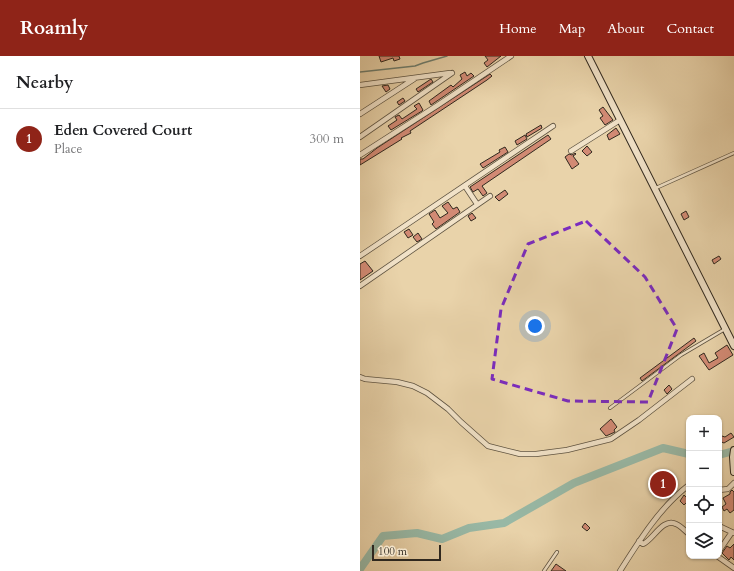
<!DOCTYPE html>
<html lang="en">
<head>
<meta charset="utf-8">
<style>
	:root { --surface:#fff; --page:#f2f2f2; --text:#202124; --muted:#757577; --line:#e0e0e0; --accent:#8f2418 }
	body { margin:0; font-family:Cardo,serif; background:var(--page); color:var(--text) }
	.controls { position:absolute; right:12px; bottom:12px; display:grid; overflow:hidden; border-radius:8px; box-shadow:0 1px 3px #0004 }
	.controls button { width:36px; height:36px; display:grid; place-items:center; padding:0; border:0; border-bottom:1px solid var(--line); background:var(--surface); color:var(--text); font:20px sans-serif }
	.scale { position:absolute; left:12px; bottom:10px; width:69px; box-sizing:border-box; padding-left:4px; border:2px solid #30281e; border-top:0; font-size:11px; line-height:14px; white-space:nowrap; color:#30281e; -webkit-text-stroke:3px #f1e2c8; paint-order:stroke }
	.you { position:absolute; left:175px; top:270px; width:14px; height:14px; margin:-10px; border:3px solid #fff; border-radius:50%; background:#1a73e8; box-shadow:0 0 0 6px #1a73e833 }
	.badge { display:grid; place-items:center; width:26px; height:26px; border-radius:50%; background:var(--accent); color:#fff; font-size:13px; font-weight:700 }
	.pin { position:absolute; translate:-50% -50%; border:2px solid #fff; box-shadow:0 1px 4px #0006 }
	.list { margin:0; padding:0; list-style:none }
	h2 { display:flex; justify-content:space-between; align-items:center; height:52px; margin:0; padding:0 16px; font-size:17px }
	h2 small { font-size:13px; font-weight:400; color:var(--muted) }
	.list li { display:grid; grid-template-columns:26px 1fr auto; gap:12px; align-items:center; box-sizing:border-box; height:60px; padding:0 16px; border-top:1px solid var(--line) }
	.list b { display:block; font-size:15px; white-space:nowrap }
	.list p { margin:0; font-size:13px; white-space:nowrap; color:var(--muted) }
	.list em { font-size:13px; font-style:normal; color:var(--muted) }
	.icon { flex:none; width:22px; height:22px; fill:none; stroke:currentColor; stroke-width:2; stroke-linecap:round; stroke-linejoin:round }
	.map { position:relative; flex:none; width:374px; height:515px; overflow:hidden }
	header { display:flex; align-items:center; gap:24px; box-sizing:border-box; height:56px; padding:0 20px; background:var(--accent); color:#fff }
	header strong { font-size:19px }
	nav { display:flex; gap:22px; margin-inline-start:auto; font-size:14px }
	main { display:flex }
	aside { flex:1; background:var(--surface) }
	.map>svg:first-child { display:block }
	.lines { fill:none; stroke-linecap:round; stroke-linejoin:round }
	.stream { stroke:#6e7e6f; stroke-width:1.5 }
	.river { stroke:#98b8a5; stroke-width:8 }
	.building { fill:#d28a74; stroke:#30281e }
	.lane-casing { stroke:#5e5341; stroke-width:4 }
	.street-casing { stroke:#5e5341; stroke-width:6 }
	.secondary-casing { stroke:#30281e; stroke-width:8 }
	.lane { stroke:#f1e2c8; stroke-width:2.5 }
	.street { stroke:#f1e2c8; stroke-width:4.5 }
	.secondary { stroke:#f1e2c8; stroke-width:6 }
	.marked { fill:none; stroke:#7b2cbf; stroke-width:3; stroke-dasharray:8 5; stroke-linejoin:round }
</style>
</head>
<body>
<header>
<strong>Roamly</strong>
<nav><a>Home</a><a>Map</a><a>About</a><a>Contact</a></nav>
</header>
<main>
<aside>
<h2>Nearby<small></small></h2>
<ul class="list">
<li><span class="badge">1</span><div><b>Eden Covered Court</b><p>Place</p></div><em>300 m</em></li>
</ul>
</aside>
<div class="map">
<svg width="374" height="515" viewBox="0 0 374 515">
	<rect width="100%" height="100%" fill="#e9d3aa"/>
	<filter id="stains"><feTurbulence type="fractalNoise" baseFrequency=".005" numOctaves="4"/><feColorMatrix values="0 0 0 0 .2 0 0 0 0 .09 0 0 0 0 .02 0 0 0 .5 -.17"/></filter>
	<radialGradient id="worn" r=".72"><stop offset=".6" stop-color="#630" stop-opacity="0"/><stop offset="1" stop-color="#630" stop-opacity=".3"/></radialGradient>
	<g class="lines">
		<path class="stream" d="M0,16L55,10L63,7L87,0"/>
		<path class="river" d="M359,399L370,396
			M0,513L23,480L57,477L82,483L109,472L144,467L214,427L303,392L329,398"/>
	</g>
	<path class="building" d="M19,0H39L40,3L34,5L33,2L21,6Z
		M125,0H141L127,11L124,7L128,4Z
		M105,16L107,20L111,17L114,20L71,49L69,45L91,29L93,31L102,23L100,19Z
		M130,18L132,20L127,24L50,75L51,77L41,82L42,83L0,109V103H3L17,92Z
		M71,23L73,26L58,36L56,33Z
		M28,29L30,33L26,36L22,30Z
		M43,42L45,45L39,49L37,46Z
		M59,47L63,54L62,55L31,74L28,70L37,64L35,61L39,59L42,63L57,53L54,50Z
		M243,51L253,64L245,69L240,62L243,60L239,54Z
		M181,69L182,72L167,81L166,78Z
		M256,72L260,78L249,84L247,79Z
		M165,79L167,83L157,89L155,85Z
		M188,79L191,83L122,130L127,137L123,140L118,133L113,136L110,131Z
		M227,90L232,96L227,100L222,95Z
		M145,91L148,96L123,112L120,108L140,96L139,94Z
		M215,97L216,98L213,100L219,108L212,113L205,101L209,98L212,99Z
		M145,134L148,138L139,145L135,141Z
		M88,146L93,153L97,151L100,156L76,173L72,168L74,166L69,158L75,154L80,162L88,157L82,150Z
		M326,155L329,161L324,164L321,158Z
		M112,157L116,162L111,165L108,160Z
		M49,173L53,179L48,182L44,176Z
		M58,177L62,183L57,186L53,181Z
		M359,200L361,203L354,208L352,204Z
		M5,205L13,215L0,224V208Z
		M334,282L336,285L282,325L280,322Z
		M367,289L373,299L349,314L339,300L344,297L349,307L358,302L355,297Z
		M309,329L312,333L307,338L304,334Z
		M251,363L257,371L254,374L255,376L246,380L240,373Z
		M371,377L374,381L364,387L359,385V379L365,381Z
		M303,414L316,433L303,442L290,423Z
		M372,434L374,436V454L370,457L367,453L364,455L362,451L366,448L363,442L370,438V436Z
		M324,439L329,444L324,449L320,445Z
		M225,467L230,472L227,475L222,471Z
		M374,488V504L371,501L369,504L362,497L367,490L370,492Z
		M196,508L206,515H191Z"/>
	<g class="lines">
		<g class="lane-casing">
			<path id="lane" d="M296,132L374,97
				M250,352L321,299L365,273
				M184,515L197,496"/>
		</g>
		<g class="street-casing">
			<path id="street" d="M0,29L90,17
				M0,58L54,23
				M0,81L92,17
				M211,95L260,64
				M0,99L78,49L151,0
				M105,130L117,148
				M0,200L193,70
				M0,230L130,140
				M0,321L5,323L37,326L53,330L67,337L88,353L101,366L128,390L160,398H176L207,394L251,383L279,364L332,323
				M359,434L368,433L374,427
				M359,470L374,477
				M279,485L283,488C293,484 303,461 316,468C321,470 325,475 329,478
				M359,495L372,476
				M357,500L374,512
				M260,515C279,485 300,451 329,429"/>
		</g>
		<g class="secondary-casing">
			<path id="secondary" d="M228,0L374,290
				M374,394L373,401L374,416"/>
		</g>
		<use href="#lane" class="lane"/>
		<use href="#street" class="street"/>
		<use href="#secondary" class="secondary"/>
	</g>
	<path class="marked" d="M226,165L285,221L317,273L288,346L208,345L132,323L141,253L168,188Z"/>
	<rect width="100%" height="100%" filter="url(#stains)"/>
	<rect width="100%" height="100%" fill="url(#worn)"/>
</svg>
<div class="controls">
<button>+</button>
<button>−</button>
<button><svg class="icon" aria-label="locate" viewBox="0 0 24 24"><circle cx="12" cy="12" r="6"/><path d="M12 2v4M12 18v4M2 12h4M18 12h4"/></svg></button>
<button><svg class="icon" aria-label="layers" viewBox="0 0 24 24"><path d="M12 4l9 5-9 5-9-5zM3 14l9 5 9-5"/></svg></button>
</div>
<div class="scale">100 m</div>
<div class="you"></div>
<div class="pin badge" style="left:303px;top:428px">1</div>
</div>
</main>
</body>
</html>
